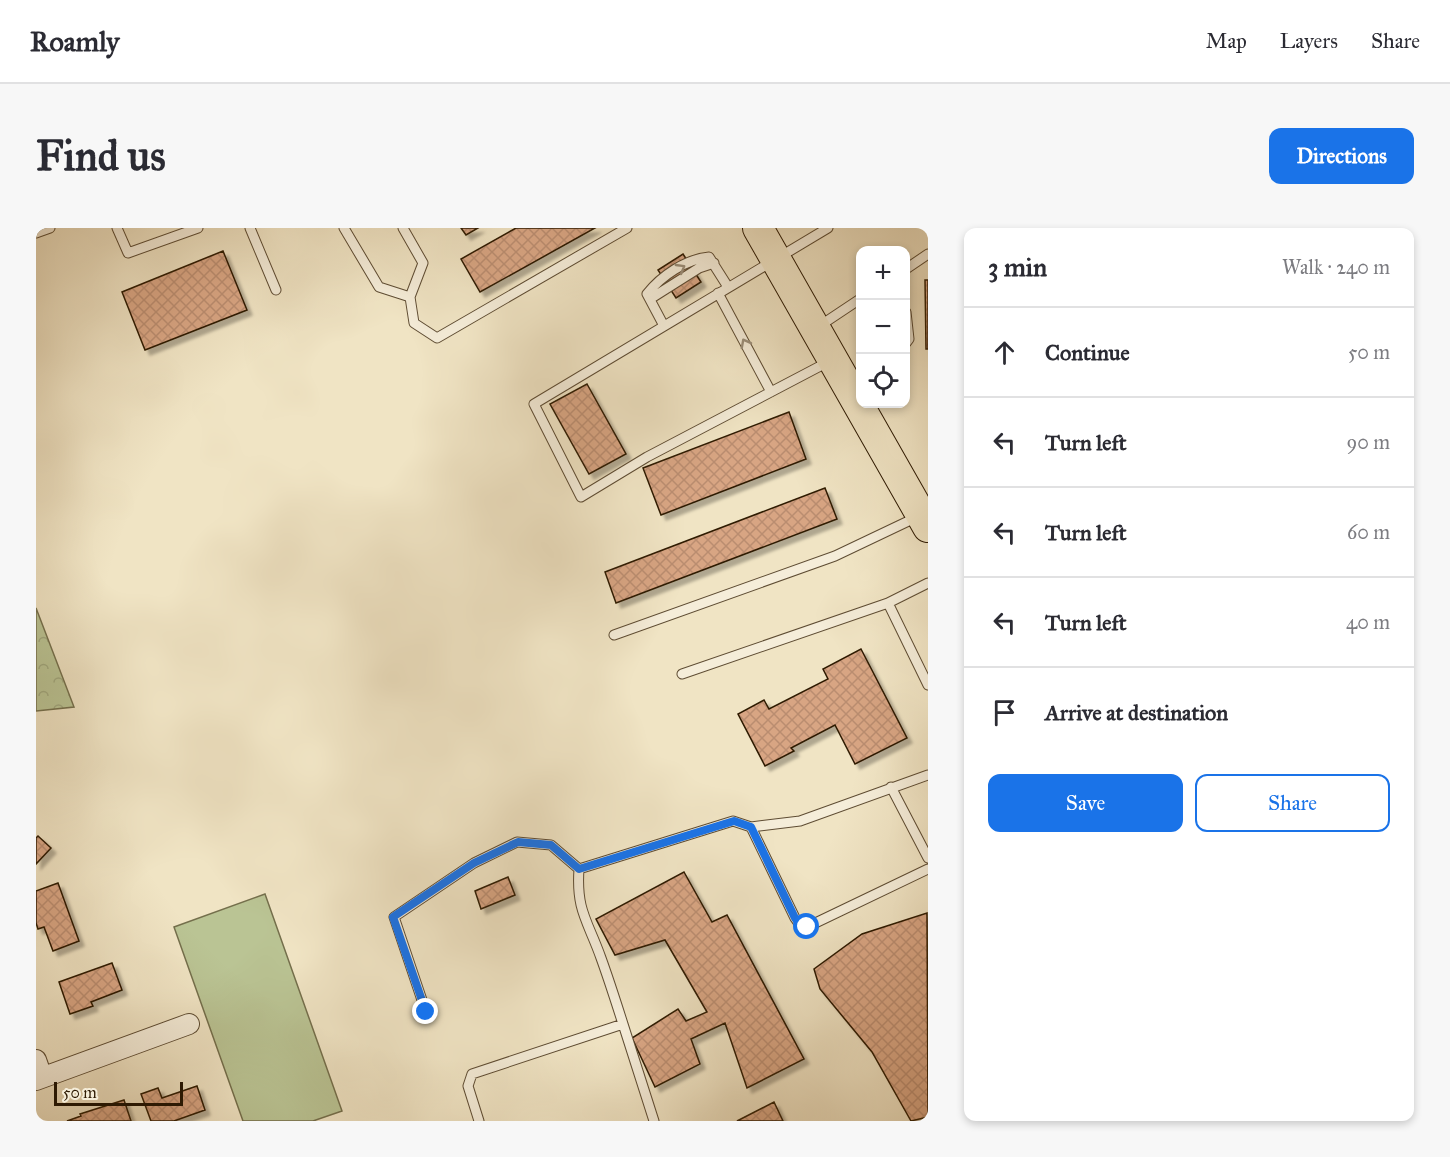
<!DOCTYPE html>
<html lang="en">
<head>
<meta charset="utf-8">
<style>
	:root { --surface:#fff; --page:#f7f7f7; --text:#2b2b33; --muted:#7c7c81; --line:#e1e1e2; --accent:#1a73e8 }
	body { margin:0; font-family:"IM FELL Great Primer",serif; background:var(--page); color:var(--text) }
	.controls { position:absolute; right:18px; top:18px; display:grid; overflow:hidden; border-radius:12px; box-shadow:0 3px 9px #0003 }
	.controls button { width:54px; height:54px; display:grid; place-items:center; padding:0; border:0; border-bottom:2px solid var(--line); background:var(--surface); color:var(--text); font:30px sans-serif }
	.scale { position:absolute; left:18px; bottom:15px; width:129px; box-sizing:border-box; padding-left:6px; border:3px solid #2e1a03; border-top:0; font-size:16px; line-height:21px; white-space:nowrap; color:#2e1a03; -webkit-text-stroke:4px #f5edd9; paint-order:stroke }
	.stop { position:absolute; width:18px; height:18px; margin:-14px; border:4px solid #1a73e8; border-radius:50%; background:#fff }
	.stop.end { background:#1a73e8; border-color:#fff; box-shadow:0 2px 6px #0008 }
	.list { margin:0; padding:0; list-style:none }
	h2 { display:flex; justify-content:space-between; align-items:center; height:78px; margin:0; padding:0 24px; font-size:26px }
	h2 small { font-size:20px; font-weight:400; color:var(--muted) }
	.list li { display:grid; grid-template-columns:39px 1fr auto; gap:18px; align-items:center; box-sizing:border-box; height:90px; padding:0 24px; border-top:2px solid var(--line) }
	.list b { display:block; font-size:22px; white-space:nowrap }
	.list em { font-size:20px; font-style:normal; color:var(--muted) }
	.actions { display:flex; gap:12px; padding:18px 24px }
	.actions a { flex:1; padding:14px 0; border:2px solid var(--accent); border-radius:12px; text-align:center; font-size:21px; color:var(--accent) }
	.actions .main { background:var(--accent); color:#fff }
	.icon { flex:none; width:33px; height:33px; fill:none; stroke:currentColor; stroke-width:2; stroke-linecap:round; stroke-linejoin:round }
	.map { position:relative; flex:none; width:892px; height:893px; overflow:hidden; border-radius:12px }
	header { display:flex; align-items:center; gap:36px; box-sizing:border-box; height:84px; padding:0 30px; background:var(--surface); border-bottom:2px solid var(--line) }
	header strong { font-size:28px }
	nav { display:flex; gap:33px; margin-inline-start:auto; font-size:21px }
	.intro { display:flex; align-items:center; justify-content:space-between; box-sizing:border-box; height:144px; padding:0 36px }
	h1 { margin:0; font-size:42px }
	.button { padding:15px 27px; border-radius:12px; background:var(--accent); color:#fff; font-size:21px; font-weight:700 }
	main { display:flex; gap:36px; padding:0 36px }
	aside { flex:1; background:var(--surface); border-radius:12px; box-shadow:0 3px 9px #0003 }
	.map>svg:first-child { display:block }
	.grass { fill:#bac494; stroke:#746f4c; stroke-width:1.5 }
	.park { fill:url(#park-crowns); stroke:#746f4c; stroke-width:1.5 }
	.building { fill:url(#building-cross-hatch); stroke:#2e1a03; stroke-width:1.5; filter:url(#shadow) }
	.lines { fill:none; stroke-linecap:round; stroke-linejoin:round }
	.lane-casing { stroke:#5e4c33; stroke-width:11 }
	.street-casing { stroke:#5e4c33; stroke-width:22 }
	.primary-casing { stroke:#2e1a03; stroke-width:32 }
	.lane { stroke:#f5edd9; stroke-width:9 }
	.street { stroke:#f5edd9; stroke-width:20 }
	.primary { stroke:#f0e4c4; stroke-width:30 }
	.oneway { stroke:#9b8e79 }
	.route { stroke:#1a73e8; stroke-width:8 }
</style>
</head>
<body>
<header>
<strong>Roamly</strong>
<nav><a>Map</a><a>Layers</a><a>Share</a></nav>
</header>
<div class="intro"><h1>Find us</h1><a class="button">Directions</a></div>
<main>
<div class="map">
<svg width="892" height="893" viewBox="0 0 892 893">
	<defs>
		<pattern id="park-crowns" width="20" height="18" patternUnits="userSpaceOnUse" patternTransform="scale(1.5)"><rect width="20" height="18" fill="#bac494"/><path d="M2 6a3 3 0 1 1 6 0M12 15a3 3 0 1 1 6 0" fill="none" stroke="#a0a87e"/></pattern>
		<pattern id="building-cross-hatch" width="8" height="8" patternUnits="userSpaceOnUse" patternTransform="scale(1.5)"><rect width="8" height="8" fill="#d8a583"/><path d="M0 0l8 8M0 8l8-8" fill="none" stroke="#ba8d70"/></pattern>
		<filter id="shadow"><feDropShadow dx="5" dy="5" stdDeviation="1.5" flood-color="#0004"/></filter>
	</defs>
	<rect width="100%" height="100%" fill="#f0e4c4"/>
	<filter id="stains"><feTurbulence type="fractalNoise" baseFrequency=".00333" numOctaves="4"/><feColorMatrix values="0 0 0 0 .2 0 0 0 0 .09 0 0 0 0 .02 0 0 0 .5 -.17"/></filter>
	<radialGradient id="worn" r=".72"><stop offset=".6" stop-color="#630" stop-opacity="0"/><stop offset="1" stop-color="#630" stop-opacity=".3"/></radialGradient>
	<path class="grass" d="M229,666L306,883L277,893H207L138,699Z"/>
	<path class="park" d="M0,380L38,479L0,483Z"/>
	<path class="building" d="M425,0H442L430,7Z
		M480,0H559L444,64L425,31Z
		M187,23L211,82L109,122L86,64Z
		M647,26L665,54L640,70L622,42Z
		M889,52H892V121H890Z
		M551,156L590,226L553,246L514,176Z
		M753,184L770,231L625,287L607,240Z
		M789,260L801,291L580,375L569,344Z
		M825,421L871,510L819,536L799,497L755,520L758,523L729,538L702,486L728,472L733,481L792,451L787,441Z
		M2,608L15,620L0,636V610Z
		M648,644L676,694L691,687L768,831L711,860L689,795L655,811L664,836L619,859L596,810L642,781L650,793L671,784L629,712L579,727L560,691Z
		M472,649L479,667L445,681L439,663Z
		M22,655L43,713L17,723L8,699L2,701L0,695V663Z
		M891,685L892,889L875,893L836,824L784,761L778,741L826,706Z
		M76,735L86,762L55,774L57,778L34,786L23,754Z
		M161,858L169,882L138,893H115L105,866L122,860L126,870Z
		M88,872L95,893H31L45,888L44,886Z
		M738,874L747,893H701Z"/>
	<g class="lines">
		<g class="lane-casing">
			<path id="lane" d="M81,0L92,25L162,0
				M214,0L240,62
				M308,0L343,59L374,69
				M367,0L387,35L374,69L378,95L401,110L591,0
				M792,0L498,176L545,269L611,229L792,134
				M0,5L14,0
				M870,41L892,26
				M682,65L735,164
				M614,71L663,40L678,35
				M870,84L873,111L870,115
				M628,98L611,66C625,48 650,31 673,29L692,59
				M782,99L824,71
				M852,375L892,457
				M578,407L799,328L881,289
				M646,446L852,375L892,355
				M855,559L892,630
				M715,599L759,690L764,697L771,699L892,641
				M390,784L358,689L438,635L481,614L515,617L543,641L697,593L715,599L764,593L892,547
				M587,796L618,893
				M443,893L432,858L436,846L587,796C580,774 573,752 565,730C552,693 540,683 543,641"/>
		</g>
		<g class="street-casing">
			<path id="street" d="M0,832L6,849
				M0,852L153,796"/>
		</g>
		<g class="primary-casing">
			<path id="primary" d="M722,0L892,299"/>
		</g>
		<use href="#lane" class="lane"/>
		<use href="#street" class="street"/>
		<use href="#primary" class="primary"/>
	</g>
	<defs><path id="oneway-chevron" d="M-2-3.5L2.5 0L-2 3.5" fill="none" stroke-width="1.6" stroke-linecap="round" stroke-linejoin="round" transform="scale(1.5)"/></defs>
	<g class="oneway">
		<use href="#oneway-chevron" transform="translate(645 40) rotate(-30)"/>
		<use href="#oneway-chevron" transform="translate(709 115) rotate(-118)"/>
	</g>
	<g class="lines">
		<path class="route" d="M390,784L357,689L438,635L482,614L515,617L543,641L698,593L715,599L759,690L764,697L771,699"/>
	</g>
	<rect width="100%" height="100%" filter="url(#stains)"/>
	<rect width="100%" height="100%" fill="url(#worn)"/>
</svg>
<div class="controls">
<button>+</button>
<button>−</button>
<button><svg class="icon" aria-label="locate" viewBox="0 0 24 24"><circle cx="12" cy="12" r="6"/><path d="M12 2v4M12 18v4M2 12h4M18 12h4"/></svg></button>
</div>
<div class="scale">50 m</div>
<div class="stop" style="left:771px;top:699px"></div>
<div class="stop end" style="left:390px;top:784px"></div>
</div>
<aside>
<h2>3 min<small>Walk · 240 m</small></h2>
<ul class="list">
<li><svg class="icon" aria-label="ahead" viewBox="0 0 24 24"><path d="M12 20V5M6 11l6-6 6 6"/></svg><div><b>Continue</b></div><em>50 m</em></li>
<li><svg class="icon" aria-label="left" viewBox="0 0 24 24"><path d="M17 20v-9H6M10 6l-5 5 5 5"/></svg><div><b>Turn left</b></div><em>90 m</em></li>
<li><svg class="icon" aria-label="left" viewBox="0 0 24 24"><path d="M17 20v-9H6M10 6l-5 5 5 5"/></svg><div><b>Turn left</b></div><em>60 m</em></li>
<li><svg class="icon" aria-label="left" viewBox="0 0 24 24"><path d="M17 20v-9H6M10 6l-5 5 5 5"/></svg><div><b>Turn left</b></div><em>40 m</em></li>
<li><svg class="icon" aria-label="arrive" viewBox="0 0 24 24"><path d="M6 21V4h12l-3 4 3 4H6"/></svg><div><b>Arrive at destination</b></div></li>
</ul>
<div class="actions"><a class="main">Save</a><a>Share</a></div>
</aside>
</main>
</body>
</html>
